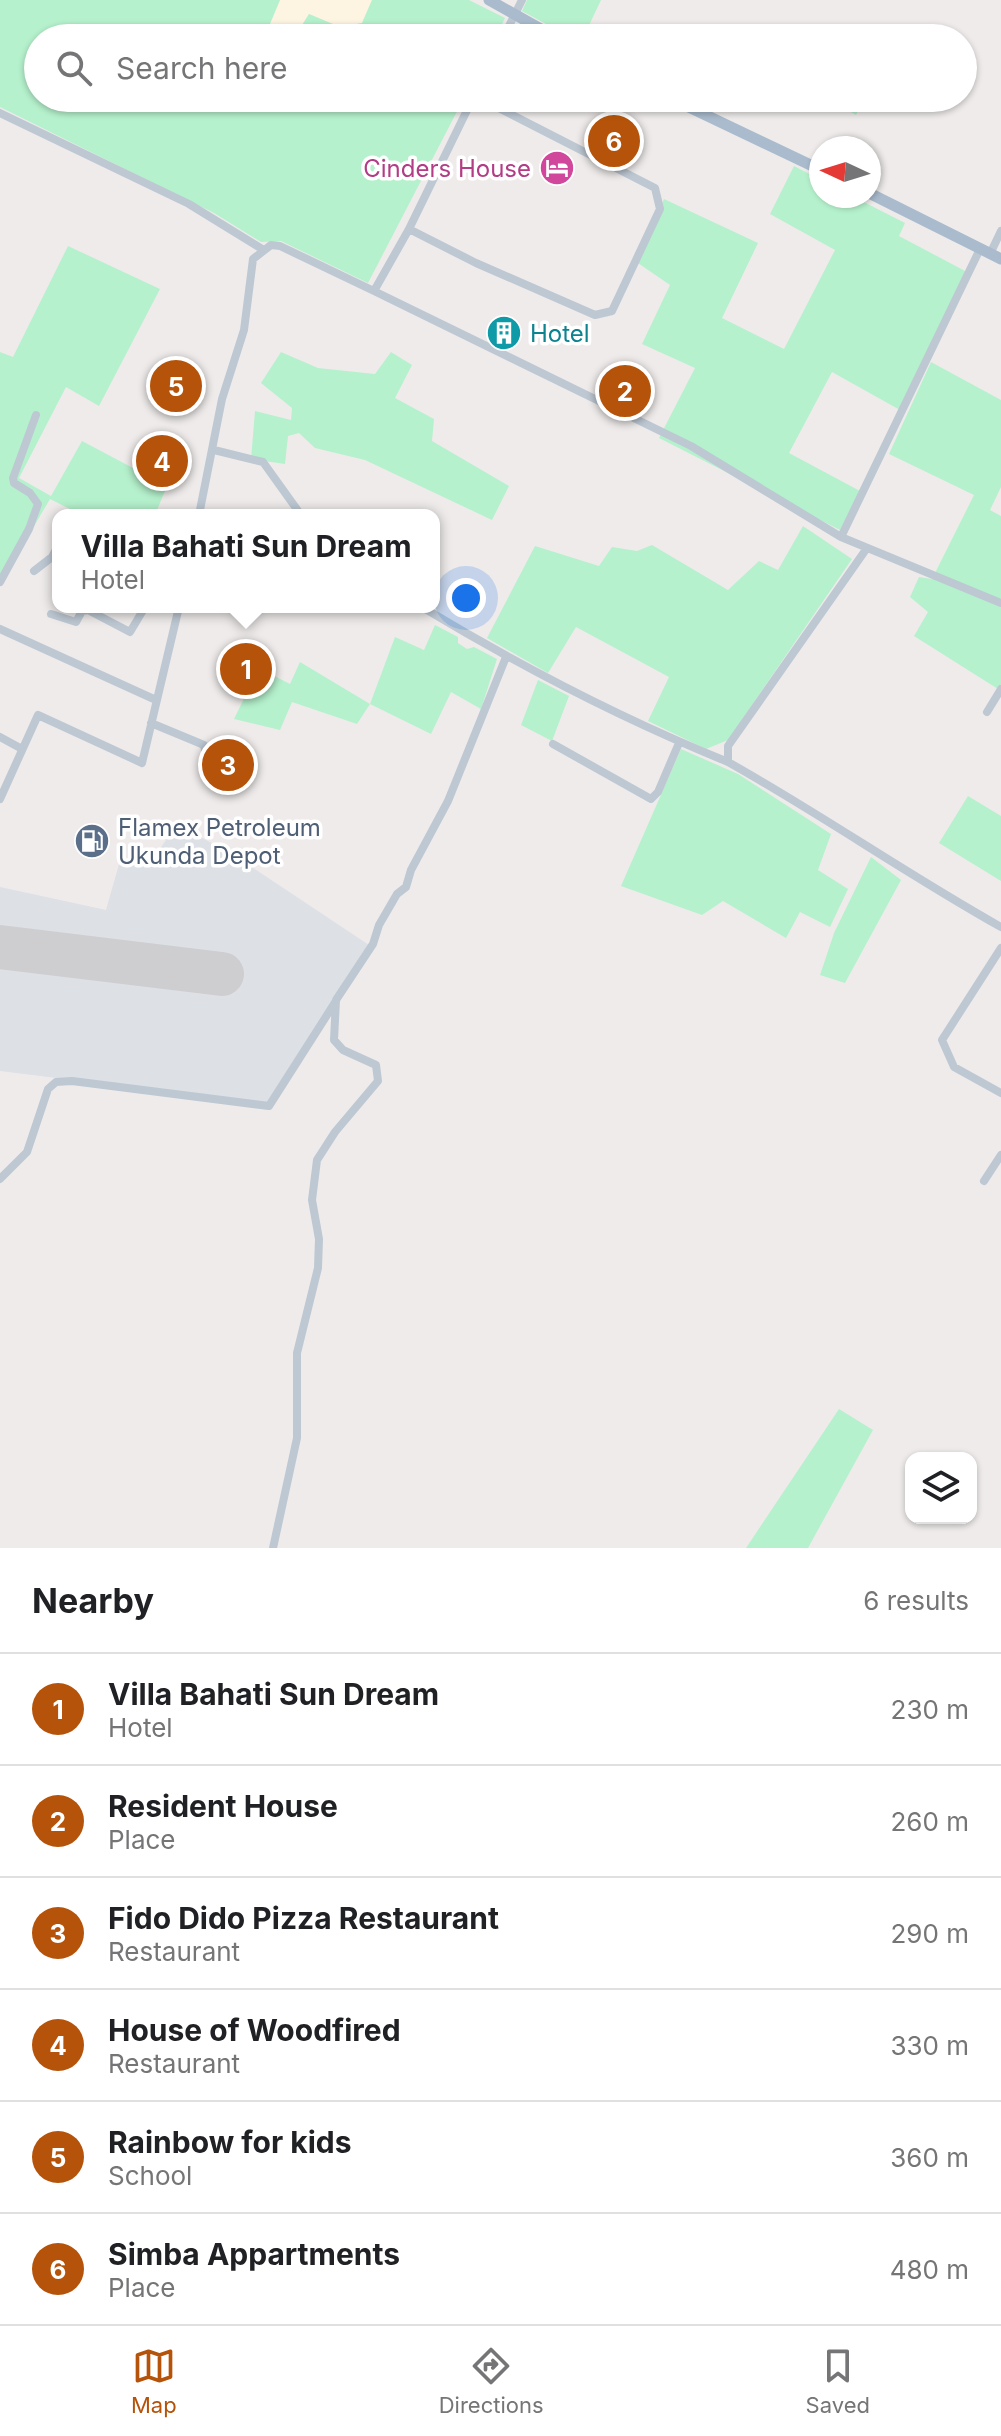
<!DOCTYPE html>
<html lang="en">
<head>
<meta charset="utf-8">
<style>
	:root { --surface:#fff; --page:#f2f2f2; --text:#202124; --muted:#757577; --line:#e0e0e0; --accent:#b45309 }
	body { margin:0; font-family:Inter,sans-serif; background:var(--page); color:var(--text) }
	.controls { position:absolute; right:24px; bottom:24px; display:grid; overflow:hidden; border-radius:16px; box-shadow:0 2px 6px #0004 }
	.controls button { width:72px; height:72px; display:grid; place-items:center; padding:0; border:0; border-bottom:2px solid var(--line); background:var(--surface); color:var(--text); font:40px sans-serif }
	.compass { position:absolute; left:809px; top:136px; width:72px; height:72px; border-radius:50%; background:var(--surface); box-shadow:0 2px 6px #0004; rotate:274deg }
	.you { position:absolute; left:466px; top:598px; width:28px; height:28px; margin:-20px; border:6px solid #fff; border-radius:50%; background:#1a73e8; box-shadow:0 0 0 12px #1a73e833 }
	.badge { display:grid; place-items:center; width:52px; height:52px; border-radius:50%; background:var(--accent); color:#fff; font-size:26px; font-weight:700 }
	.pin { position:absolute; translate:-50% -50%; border:4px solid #fff; box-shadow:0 2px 8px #0006 }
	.popup { position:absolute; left:52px; top:509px; width:388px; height:104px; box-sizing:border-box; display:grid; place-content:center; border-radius:16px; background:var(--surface); filter:drop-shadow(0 2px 6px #0005); font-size:26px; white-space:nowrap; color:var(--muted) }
	.popup b { font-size:30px; color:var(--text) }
	.popup::after { content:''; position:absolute; left:50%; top:100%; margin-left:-16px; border:16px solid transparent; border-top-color:var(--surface) }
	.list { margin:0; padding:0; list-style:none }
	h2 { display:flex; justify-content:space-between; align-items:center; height:104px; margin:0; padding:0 32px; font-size:34px }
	h2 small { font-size:26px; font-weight:400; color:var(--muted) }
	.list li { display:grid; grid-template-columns:52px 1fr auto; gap:24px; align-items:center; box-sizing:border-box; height:112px; padding:0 32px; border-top:2px solid var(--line) }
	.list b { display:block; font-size:30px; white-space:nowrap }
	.list p { margin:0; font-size:26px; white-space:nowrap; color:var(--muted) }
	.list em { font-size:26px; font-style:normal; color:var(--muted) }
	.icon { flex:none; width:44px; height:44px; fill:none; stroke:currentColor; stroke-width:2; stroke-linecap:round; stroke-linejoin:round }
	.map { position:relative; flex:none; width:1001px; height:1548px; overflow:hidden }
	.search { position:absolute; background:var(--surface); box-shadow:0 2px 6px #0004; left:24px; right:24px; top:24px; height:88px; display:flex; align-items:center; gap:20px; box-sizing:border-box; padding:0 28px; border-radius:44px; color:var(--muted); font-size:30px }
	.sheet { height:776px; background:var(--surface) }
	nav { display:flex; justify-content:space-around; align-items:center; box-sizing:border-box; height:112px; border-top:2px solid var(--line); background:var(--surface); font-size:22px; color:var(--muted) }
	nav a { display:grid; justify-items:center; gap:4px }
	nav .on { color:var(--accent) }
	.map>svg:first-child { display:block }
	.commercial { fill:#fdf5e1 }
	.airport { fill:#dde0e4 }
	.green { fill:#b5f1cc }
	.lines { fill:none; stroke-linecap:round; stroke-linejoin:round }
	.runway { stroke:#ceced1; stroke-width:44 }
	.minor { stroke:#bdc8d3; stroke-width:8 }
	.major { stroke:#a9bbcd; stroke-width:11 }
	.labels { text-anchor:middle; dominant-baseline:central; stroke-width:7; stroke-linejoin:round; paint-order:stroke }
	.hotel-label { font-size:24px; fill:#b23c85; stroke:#fff; text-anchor:end }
	.culture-label { font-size:24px; fill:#0d838f; stroke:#fff; text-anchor:start }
	.service-label { font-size:24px; fill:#4e5e75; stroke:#fff; text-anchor:start }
</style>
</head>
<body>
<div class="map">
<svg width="1001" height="1548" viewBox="0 0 1001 1548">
	<rect width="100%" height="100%" fill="#efebeb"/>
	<path class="commercial" d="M280,0H372L362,23L340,27L309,14L294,38H264Z"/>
	<path class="airport" d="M177,824L235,856L369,945L267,1104L0,1071V887L106,910L120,861L148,866Z"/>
	<path class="green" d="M0,0H280L264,38H38V98H464L368,283L281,241L261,242L214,213L0,107Z
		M372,0H469L505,18L495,38H294L309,14L340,27L362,23Z
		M527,0H601L583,38H572L522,11Z
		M827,98H865L856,115Z
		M794,166L821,180V196H852L905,223L899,236L967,272L900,410L832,372L789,453L860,491L840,530L659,438L695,368L642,344L670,285L635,261L664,199L758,243L722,318L784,349L835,250L770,214Z
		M68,246L160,289L99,406L66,387L19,478L51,496L82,441L167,486L155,515H82L50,499L0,584V352L13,357Z
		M281,352L318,368L375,374L391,352L412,365L395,398L434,419L432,441L509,486L492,520L365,460L315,448L299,433L288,436L285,464L251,459L255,411L291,420L292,408L261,383Z
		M931,362L1001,400V487L990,510L1001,516V684L998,689L914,636L928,612L910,597L919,577L932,579L974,495L889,454Z
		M803,526L852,559L728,740L706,749L648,721L669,677L576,627L548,673L487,638L535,546L599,566L612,547L637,551L652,545L728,590L759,561L778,570Z
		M435,625L458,637V643L467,649L474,647L497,659L481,709L451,692L431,734L370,704L357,724L292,702L280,730L234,719L259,668L290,684L300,662L370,704L395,637L424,650Z
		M538,680L569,696L552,741L521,725Z
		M681,749L738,774L831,834L818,870L848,889L830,927L800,912L786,938L723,901L702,915L621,886Z
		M968,796L1001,816V881L939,843Z
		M871,857L901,880L845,983L820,975L834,933Z
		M839,1409L873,1430L808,1548H746Z"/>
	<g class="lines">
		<path class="runway" d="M0,947L222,974"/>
		<path class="minor" d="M503,38L522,0
			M0,113L189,204L262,249
			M409,229L476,263L595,315L612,311L660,209L655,188L479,98
			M990,254L1001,231
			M374,291L691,446L841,537L1001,603
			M214,450L263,462L301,515
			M199,515L222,399L244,330L253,259L271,245L280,246L374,291L409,229L473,98
			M841,537L980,249
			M867,548L728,746V762C821,814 908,875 1001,927
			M34,571L52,557L58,546
			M0,582L29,529L38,504L30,493L14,483L13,478L36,415
			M422,607C520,666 622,719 728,762
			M51,614L76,622L82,611L88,610L130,632L145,607
			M0,629L156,700
			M987,712L1001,689
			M151,723L204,745L206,755L223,763
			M0,737L22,749
			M553,744L651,799L658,792L679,743
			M0,799L38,715L142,763L179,607
			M1001,948L942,1040L954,1067L1001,1093
			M0,1179L27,1152L48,1089L56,1082L72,1081L269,1106L336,1001
			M984,1181L1001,1155
			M273,1548L297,1438V1353L318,1268L319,1239L312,1200L317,1160L335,1132L378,1081L376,1065L343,1050L334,1040L336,1000L373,944L379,925L397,894L406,887L411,870L448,801L506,657"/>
		<path class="major" d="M489,0L557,38
			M670,98L821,170
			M869,193L1001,259"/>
	</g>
	<defs>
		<g id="hotel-disc" transform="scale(1.8)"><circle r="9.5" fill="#d1479c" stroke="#fff"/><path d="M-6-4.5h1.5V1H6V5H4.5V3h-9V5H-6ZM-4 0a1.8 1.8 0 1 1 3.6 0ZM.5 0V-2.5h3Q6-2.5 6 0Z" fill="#fff"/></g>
		<g id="building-disc" transform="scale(1.8)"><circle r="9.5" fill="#0f9aa8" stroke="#fff"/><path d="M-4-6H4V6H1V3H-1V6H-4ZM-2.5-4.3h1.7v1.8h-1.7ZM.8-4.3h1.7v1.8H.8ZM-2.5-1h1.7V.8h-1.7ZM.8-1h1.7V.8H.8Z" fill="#fff"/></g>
		<g id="fuel-disc" transform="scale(1.8)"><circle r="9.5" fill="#5c6f8a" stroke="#fff"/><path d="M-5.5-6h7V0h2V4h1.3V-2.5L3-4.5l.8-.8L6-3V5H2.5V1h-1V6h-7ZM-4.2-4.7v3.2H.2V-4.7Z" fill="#fff"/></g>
	</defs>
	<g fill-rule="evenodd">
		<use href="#hotel-disc" x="557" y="168"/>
		<use href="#building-disc" x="504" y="333"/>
		<use href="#fuel-disc" x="92" y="841"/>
	</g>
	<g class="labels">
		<g class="hotel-label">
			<text x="531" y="168">Cinders House</text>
		</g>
		<g class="culture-label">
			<text x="530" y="333">Hotel</text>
		</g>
		<g class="service-label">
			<text x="118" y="827">Flamex Petroleum<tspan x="118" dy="28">Ukunda Depot</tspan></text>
		</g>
	</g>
</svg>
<div class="controls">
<button><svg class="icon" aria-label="layers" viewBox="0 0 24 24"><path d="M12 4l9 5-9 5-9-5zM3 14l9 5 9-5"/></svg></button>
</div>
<svg class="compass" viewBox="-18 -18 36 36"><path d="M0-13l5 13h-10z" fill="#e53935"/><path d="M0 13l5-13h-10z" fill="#757577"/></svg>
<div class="you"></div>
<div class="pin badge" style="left:246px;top:669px">1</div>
<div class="popup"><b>Villa Bahati Sun Dream</b>Hotel</div>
<div class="pin badge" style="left:625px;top:391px">2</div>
<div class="pin badge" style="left:228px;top:765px">3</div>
<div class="pin badge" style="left:162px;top:461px">4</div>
<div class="pin badge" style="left:176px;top:386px">5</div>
<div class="pin badge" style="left:614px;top:141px">6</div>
<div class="search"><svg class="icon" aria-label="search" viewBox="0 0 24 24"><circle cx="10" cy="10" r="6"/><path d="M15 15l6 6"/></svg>Search here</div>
</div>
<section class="sheet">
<h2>Nearby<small>6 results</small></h2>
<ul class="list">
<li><span class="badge">1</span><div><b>Villa Bahati Sun Dream</b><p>Hotel</p></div><em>230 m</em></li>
<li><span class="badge">2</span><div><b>Resident House</b><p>Place</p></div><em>260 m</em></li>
<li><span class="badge">3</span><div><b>Fido Dido Pizza Restaurant</b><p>Restaurant</p></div><em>290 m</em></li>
<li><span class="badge">4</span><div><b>House of Woodfired</b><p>Restaurant</p></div><em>330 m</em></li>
<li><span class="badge">5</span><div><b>Rainbow for kids</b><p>School</p></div><em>360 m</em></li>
<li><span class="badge">6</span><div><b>Simba Appartments</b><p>Place</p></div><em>480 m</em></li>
</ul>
</section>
<nav>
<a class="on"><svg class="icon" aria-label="map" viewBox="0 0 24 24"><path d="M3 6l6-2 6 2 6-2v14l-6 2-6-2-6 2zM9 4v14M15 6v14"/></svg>Map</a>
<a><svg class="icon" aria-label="directions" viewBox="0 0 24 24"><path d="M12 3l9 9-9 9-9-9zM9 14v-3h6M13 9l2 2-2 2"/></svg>Directions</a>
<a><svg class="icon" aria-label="saved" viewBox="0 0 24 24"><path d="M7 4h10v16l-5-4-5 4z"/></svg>Saved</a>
</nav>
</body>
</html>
